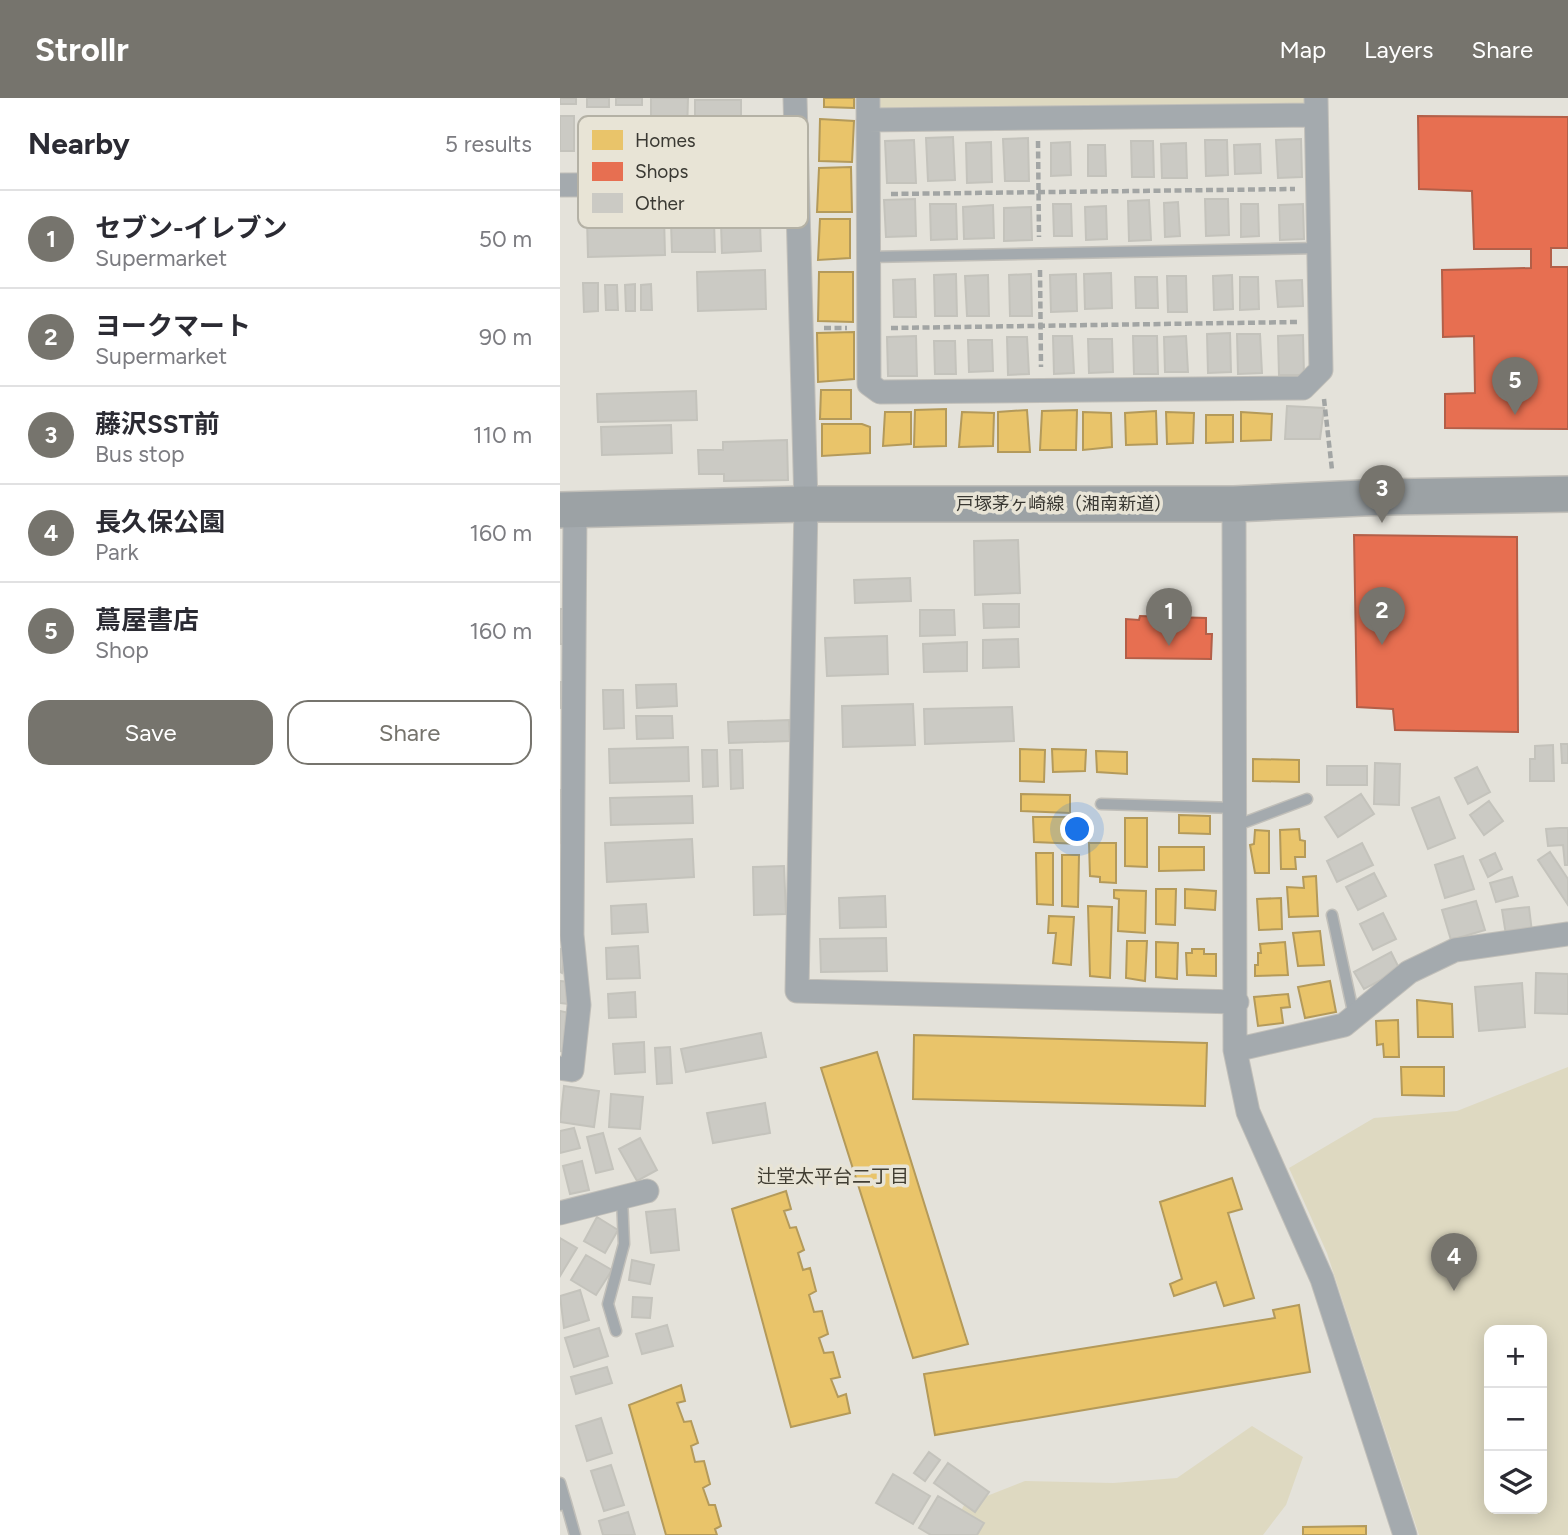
<!DOCTYPE html>
<html lang="en">
<head>
<meta charset="utf-8">
<style>
	:root { --surface:#fff; --page:#f7f7f7; --text:#2b2b33; --muted:#7c7c81; --line:#e1e1e2; --accent:#76746d }
	body { margin:0; font-family:Figtree,"Noto Sans JP",sans-serif; background:var(--page); color:var(--text) }
	.controls { position:absolute; right:21px; bottom:21px; display:grid; overflow:hidden; border-radius:14px; box-shadow:0 4px 18px #0003 }
	.controls button { width:63px; height:63px; display:grid; place-items:center; padding:0; border:0; border-bottom:2px solid var(--line); background:var(--surface); color:var(--text); font:35px sans-serif }
	.you { position:absolute; left:518px; top:732px; width:24px; height:24px; margin:-18px; border:5px solid #fff; border-radius:50%; background:#1a73e8; box-shadow:0 0 0 10px #1a73e833 }
	.badge { display:grid; place-items:center; width:46px; height:46px; border-radius:50%; background:var(--accent); color:#fff; font-size:23px; font-weight:700 }
	.pin { position:absolute; translate:-50% -58px; filter:drop-shadow(0 2px 4px #0008) }
	.pin::after { content:''; position:absolute; top:37px; width:24px; height:21px; background:inherit; clip-path:polygon(0 0,100% 0,50% 100%) }
	.list { margin:0; padding:0; list-style:none }
	h2 { display:flex; justify-content:space-between; align-items:center; height:91px; margin:0; padding:0 28px; font-size:30px }
	h2 small { font-size:23px; font-weight:400; color:var(--muted) }
	.list li { display:grid; grid-template-columns:46px 1fr auto; gap:21px; align-items:center; box-sizing:border-box; height:98px; padding:0 28px; border-top:2px solid var(--line) }
	.list b { display:block; font-size:26px; white-space:nowrap }
	.list p { margin:0; font-size:23px; white-space:nowrap; color:var(--muted) }
	.list em { font-size:23px; font-style:normal; color:var(--muted) }
	.actions { display:flex; gap:14px; padding:21px 28px }
	.actions a { flex:1; padding:16px 0; border:2px solid var(--accent); border-radius:21px; text-align:center; font-size:24px; color:var(--accent) }
	.actions .main { background:var(--accent); color:#fff }
	.icon { flex:none; width:38px; height:38px; fill:none; stroke:currentColor; stroke-width:2; stroke-linecap:round; stroke-linejoin:round }
	.map { position:relative; flex:none; width:1008px; height:1437px; overflow:hidden }
	header { display:flex; align-items:center; gap:42px; box-sizing:border-box; height:98px; padding:0 35px; background:var(--accent); color:#fff }
	header strong { font-size:33px }
	nav { display:flex; gap:38px; margin-inline-start:auto; font-size:24px }
	main { display:flex }
	aside { flex:1; background:var(--surface) }
	.map>svg:first-child { display:block }
	.green { fill:#ded9c1; fill-rule:evenodd }
	.homes { fill:#e9c46a; stroke:#b49a5a; stroke-width:2 }
	.shops { fill:#e76f51; stroke:#b35f48; stroke-width:2 }
	.building { fill:#cbcac4; stroke:#c4c3bc; stroke-width:2 }
	.lines { fill:none; stroke-linecap:round; stroke-linejoin:round }
	.service-casing { stroke:#c1bfb9; stroke-width:13 }
	.minor-casing { stroke:#c1bfb9; stroke-width:25 }
	.primary-casing { stroke:#c1bfb9; stroke-width:38 }
	.path { stroke:#a2a5a4; stroke-width:4.5; stroke-dasharray:7 3.5; stroke-linecap:butt }
	.service { stroke:#a4aaae; stroke-width:10 }
	.minor { stroke:#a4aaae; stroke-width:23 }
	.primary { stroke:#9ca2a5; stroke-width:35 }
	.labels { text-anchor:middle; dominant-baseline:central; stroke-width:7; stroke-linejoin:round; paint-order:stroke }
	.street-label { font-size:18px; fill:#3a3933; stroke:#e8e4d6 }
	.neighbourhood-label { font-size:19px; fill:#413e33; stroke:#e8e4d6 }
	.key { fill:#e8e4d6; stroke:#b4b1a5; stroke-width:2 }
	.key-label { font-size:19px; fill:#3a3933 }
</style>
</head>
<body>
<header>
<strong>Strollr</strong>
<nav><a>Map</a><a>Layers</a><a>Share</a></nav>
</header>
<main>
<aside>
<h2>Nearby<small>5 results</small></h2>
<ul class="list">
<li><span class="badge">1</span><div><b>セブン-イレブン</b><p>Supermarket</p></div><em>50 m</em></li>
<li><span class="badge">2</span><div><b>ヨークマート</b><p>Supermarket</p></div><em>90 m</em></li>
<li><span class="badge">3</span><div><b>藤沢SST前</b><p>Bus stop</p></div><em>110 m</em></li>
<li><span class="badge">4</span><div><b>長久保公園</b><p>Park</p></div><em>160 m</em></li>
<li><span class="badge">5</span><div><b>蔦屋書店</b><p>Shop</p></div><em>160 m</em></li>
</ul>
<div class="actions"><a class="main">Save</a><a>Share</a></div>
</aside>
<div class="map">
<svg width="1008" height="1437" viewBox="0 0 1008 1437">
	<rect width="100%" height="100%" fill="#e4e2da"/>
	<path class="green" d="M308,0H756V17L308,22Z
		M1008,969V1437H859L767,1155L729,1070L814,1020L897,1013ZM929,1232H982V1411H929Z
		M692,1328L743,1359L726,1407L703,1437H389L404,1407L465,1383L553,1385L617,1380Z"/>
	<path class="homes" d="M264,0H294V10L264,9Z
		M260,21L294,23L292,64L259,63Z
		M291,69L292,114H257L259,70Z
		M260,121H290V160L258,162Z
		M259,174H293V224L258,223Z
		M294,234V281L258,284L257,235Z
		M261,292H291V321H260Z
		M386,311V348L354,349L355,312Z
		M467,312L470,354H438V314Z
		M517,312L516,352H480L482,313Z
		M596,313L597,346L566,347L565,315Z
		M325,314H351V346L323,348Z
		M402,314L434,315L433,348L399,349Z
		M523,314L551,315L552,349L523,352Z
		M606,314L634,315L633,345L607,346Z
		M681,314L712,316L711,342L681,343Z
		M646,317H673V344L646,345Z
		M262,326H302L310,329V355L262,358Z
		M460,651L485,652L484,684L460,683Z
		M492,651L526,652L525,673L493,674Z
		M536,653L567,654V676L537,674Z
		M693,661L739,662V684L693,683Z
		M461,696L510,697V715L461,713Z
		M619,717L650,718V736L619,735Z
		M473,719H520V746L474,744Z
		M565,720H587V769L565,768Z
		M739,731L740,742L745,743V759H735L736,771H721L720,732Z
		M695,732L709,733V775H695L690,747L694,746Z
		M529,745H556V785L540,784V779L530,778Z
		M599,749H644V772L599,773Z
		M476,755H493V807L477,806Z
		M502,757H519L518,809L502,808Z
		M756,778L758,818L729,819L727,789L744,790L743,779Z
		M596,791H616L615,827L596,826Z
		M625,791L656,793L655,812L625,810Z
		M554,792L586,793L585,835L558,833L559,801L554,800Z
		M721,800L722,831L699,832L697,801Z
		M528,808L552,809L550,880L530,878Z
		M489,818L514,819L511,867L493,865L496,835H488Z
		M760,833L764,867L738,868L733,835Z
		M567,843H587L585,883L566,880Z
		M596,844L618,845L617,881L596,879Z
		M725,844L728,877L695,878V867H698V855H701L700,846Z
		M632,851H644V856H656V878L627,877L626,855H632Z
		M770,883L776,914L745,920L738,889Z
		M728,896L730,909L721,910L723,925L698,928L694,899Z
		M857,902L892,906L893,939H858Z
		M838,922L839,959H824L823,946L817,947L816,923Z
		M354,937L647,945L645,1008L353,1001Z
		M317,954L408,1246L353,1260L261,970Z
		M841,969H884V998L842,997Z
		M672,1080L682,1111L668,1115L694,1200L664,1208L656,1184L614,1198L610,1186L622,1181L600,1104Z
		M226,1093L231,1111L224,1113L230,1130L236,1129L244,1152L238,1155L243,1172L250,1170L256,1193L249,1197L254,1214L262,1213L268,1236L259,1240L264,1255L273,1254L280,1279L271,1281L278,1299L286,1296L290,1315L231,1329L172,1111Z
		M739,1207L750,1274L375,1337L364,1276L715,1220L713,1212Z
		M121,1287L125,1303L117,1305L124,1324L131,1323L138,1345L131,1348L135,1364L144,1363L150,1386L143,1390L149,1407H155L161,1428L155,1431L157,1437H106L69,1307Z
		M806,1428V1437H743V1429Z"/>
	<path class="shops" d="M858,18L1008,19V150H991V169H1008V331L885,330V296L915,295L914,238L883,239L882,172L971,170V151H914L912,93L859,91Z
		M794,437L957,439L958,634L835,632L833,611L797,609Z
		M580,518L646,520V536H652L651,561L566,560V521L579,522Z"/>
	<path class="building" d="M0,0H16V6H0Z
		M27,0H49V9H27Z
		M56,0H82V7H56Z
		M91,0H128L127,34H123L122,53H102V34H91Z
		M135,2H181V32H135Z
		M0,18H14V53H0Z
		M393,39L395,82L368,83L366,40Z
		M468,40L469,83H445L443,41Z
		M741,41L742,79L718,80L716,42Z
		M354,42L356,85H327L325,43Z
		M645,42H667L668,77L646,78Z
		M571,43H593L594,79H572Z
		M431,44L432,84L407,85L406,45Z
		M510,44L511,77L491,78V45Z
		M626,45L627,80H602L601,46Z
		M700,46L701,75L675,76L674,47Z
		M528,47H545L546,78H528Z
		M355,101L356,138L326,139L324,102Z
		M645,101H668L669,137L646,138Z
		M589,102L591,142L569,143L568,103Z
		M618,104L620,138L605,139L604,105Z
		M370,106H396L397,141L371,142Z
		M493,106H511L512,138H494Z
		M681,106H698L699,138L681,139Z
		M743,106L744,141L720,142L719,107Z
		M433,107L434,140L404,141L403,109Z
		M546,108L547,141L526,142L525,109Z
		M471,109L472,142L444,143V110Z
		M104,119L105,157L28,159L27,121Z
		M154,124L155,154H112L111,125Z
		M200,125L201,153L162,155L161,126Z
		M205,172L206,211L138,213L137,174Z
		M551,175L552,210L525,211L524,176Z
		M396,176L397,218H375L374,177Z
		M471,176L472,218H450L449,177Z
		M516,176L517,213L491,214L490,177Z
		M428,177L429,218H407L405,178Z
		M672,177L673,211L654,212L653,178Z
		M607,178H626L627,214H608Z
		M575,179H597L598,210H576Z
		M680,179H698L699,211L680,212Z
		M355,181L356,219H334L333,182Z
		M742,182L743,208L718,209L716,183Z
		M23,185H38V213L24,214Z
		M75,186V213H66L65,187Z
		M91,186L92,212H81V187Z
		M45,187H57L58,212H46Z
		M670,235L671,274L648,275L647,236Z
		M677,236H700L702,275L678,276Z
		M743,237L744,277H719L718,238Z
		M356,238L357,278H328L327,239Z
		M493,238H512L514,275L494,276Z
		M573,238H597L598,276H574Z
		M626,238L628,274H605L604,239Z
		M447,239H467L469,276L448,277Z
		M528,241H552L553,274L529,275Z
		M408,242H432L433,273L409,274Z
		M374,243H395L396,276H375Z
		M136,293L137,322L38,324L37,296Z
		M727,308L764,310L760,341H725Z
		M111,327L112,355L42,357L41,329Z
		M227,342L228,382L164,383V376H139L138,352H163V344Z
		M458,442L460,495L415,497L414,443Z
		M350,480L351,503L295,505L294,482Z
		M423,506H459V529L424,530Z
		M0,511H6L7,546H0Z
		M360,512H394L395,537L360,538Z
		M327,538L328,576L267,578L265,540Z
		M458,541L459,569L423,570V542Z
		M407,544V573L364,574L363,546Z
		M0,584H9L10,610H0Z
		M116,586L117,608L77,610L76,587Z
		M43,592H63L64,630L44,631Z
		M353,606L355,647L283,649L282,608Z
		M452,609L454,643L365,646L364,611Z
		M76,618H112L113,640L77,641Z
		M229,622L230,643L169,645L168,624Z
		M1001,646H1008V665H1002Z
		M993,647L994,683H970V661H975V648Z
		M128,649L129,683L50,685L49,651Z
		M142,652H157L158,688L143,689Z
		M170,652H182L183,690L171,691Z
		M815,665L840,666L839,707L814,706Z
		M767,668H807V687H767Z
		M917,669L930,694L908,706L895,680Z
		M0,692H6L7,745H0Z
		M801,696L814,716L778,739L765,719Z
		M132,698L133,725L51,727L50,700Z
		M879,699L895,740L868,751L852,710Z
		M929,703L943,723L924,737L910,717Z
		M1000,730H1008V767H1005L1003,747L988,748L986,731Z
		M132,741L134,779L47,784L45,745Z
		M802,745L813,767L777,784L767,763Z
		M990,754L1008,781V807L978,762Z
		M935,755L942,771L928,779L920,762Z
		M903,758L914,791L885,800L875,767Z
		M224,768L226,816L194,817L193,769Z
		M814,775L826,798L798,812L786,789Z
		M952,779L958,798L936,804L930,785Z
		M325,798L326,829L280,830L279,800Z
		M916,803L925,832L891,842L882,812Z
		M86,806L88,834L52,836L51,808Z
		M969,809L972,834L946,837L942,812Z
		M823,815L836,841L813,852L800,826Z
		M326,840L327,873L261,874L260,841Z
		M78,848L80,880L47,881L46,850Z
		M0,851L6,852L2,875L0,874Z
		M831,854L840,872L804,891L794,874Z
		M976,875L1008,876V916L975,915Z
		M0,883L11,884L8,906L0,905Z
		M962,885L965,929L919,933L915,889Z
		M75,894L76,919L49,920L48,896Z
		M0,913L14,916L5,954L0,953Z
		M201,935L206,959L126,974L121,951Z
		M84,944L85,974L55,976L53,946Z
		M110,949L112,985L97,986L95,950Z
		M4,988L39,993L34,1029L0,1024Z
		M51,996L83,999L80,1031L49,1029Z
		M205,1005L210,1035L153,1045L147,1015Z
		M14,1030L20,1050L0,1055V1033Z
		M43,1035L53,1071L36,1075L27,1039Z
		M80,1040L97,1072L77,1083L59,1051Z
		M22,1063L29,1092L10,1096L3,1068Z
		M115,1111L119,1152L91,1155L86,1114Z
		M37,1119L58,1132L45,1155L24,1143Z
		M0,1140L17,1150L0,1178Z
		M26,1157L52,1172L36,1197L11,1182Z
		M72,1162L94,1167L90,1186L69,1182Z
		M20,1192L29,1222L4,1230L0,1198Z
		M73,1199L92,1200L90,1220L72,1219Z
		M107,1227L113,1248L82,1256L76,1236Z
		M39,1230L48,1258L14,1269L5,1240Z
		M47,1269L52,1285L16,1296L11,1279Z
		M41,1320L52,1355L27,1363L16,1328Z
		M369,1354L380,1362L365,1383L354,1375Z
		M388,1365L429,1394L415,1414L374,1385Z
		M51,1367L64,1407L44,1413L31,1373Z
		M333,1376L370,1398L353,1426L316,1405Z
		M378,1398L424,1425L417,1437H371L359,1430Z
		M68,1414L75,1437H43L39,1423Z"/>
	<g class="lines">
		<g class="service-casing">
			<path id="service" d="M308,159L758,150
				M541,706L675,710
				M675,728L747,701
				M772,817L794,918
				M56,1233L48,1206L64,1146L62,1100
				M0,1385L6,1405
				M0,1407L6,1405L15,1437"/>
		</g>
		<g class="minor-casing">
			<path id="minor" d="M235,0L246,406L237,893L677,904
				M308,0L309,286L320,294L743,290L761,272L756,0
				M308,22L756,17
				M0,87L235,86
				M674,406L675,952L688,1014L762,1181L845,1437
				M675,952L784,927L849,874L895,852L1008,836
				M0,970L12,972L19,907L12,837L15,412
				M0,1115L87,1093"/>
		</g>
		<g class="primary-casing">
			<path id="primary" d="M0,412L246,406H674L824,399L1008,396"/>
		</g>
		<path class="path" d="M478,43L479,139
			M331,96L735,91
			M480,172L481,269
			M264,230H287
			M331,230L738,224
			M764,301L772,372"/>
		<use href="#service" class="service"/>
		<use href="#minor" class="minor"/>
		<use href="#primary" class="primary"/>
	</g>
	<g class="labels">
		<g class="street-label">
			<text x="504" y="406">戸塚茅ヶ崎線（湘南新道）</text>
		</g>
		<g class="neighbourhood-label">
			<text x="273" y="1078">辻堂太平台二丁目</text>
		</g>
	</g>
	<rect x="18" y="18" width="230" height="112" rx="10" class="key"/>
	<rect x="32" y="32" width="31" height="20" fill="#e9c46a"/>
	<rect x="32" y="64" width="31" height="19" fill="#e76f51"/>
	<rect x="32" y="95" width="31" height="20" fill="#cbcac4"/>
	<g class="key-label">
		<text x="75" y="49">Homes</text>
		<text x="75" y="80">Shops</text>
		<text x="75" y="112">Other</text>
	</g>
</svg>
<div class="controls">
<button>+</button>
<button>−</button>
<button><svg class="icon" aria-label="layers" viewBox="0 0 24 24"><path d="M12 4l9 5-9 5-9-5zM3 14l9 5 9-5"/></svg></button>
</div>
<div class="you"></div>
<div class="pin badge" style="left:609px;top:548px">1</div>
<div class="pin badge" style="left:822px;top:547px">2</div>
<div class="pin badge" style="left:822px;top:425px">3</div>
<div class="pin badge" style="left:894px;top:1193px">4</div>
<div class="pin badge" style="left:955px;top:317px">5</div>
</div>
</main>
</body>
</html>
